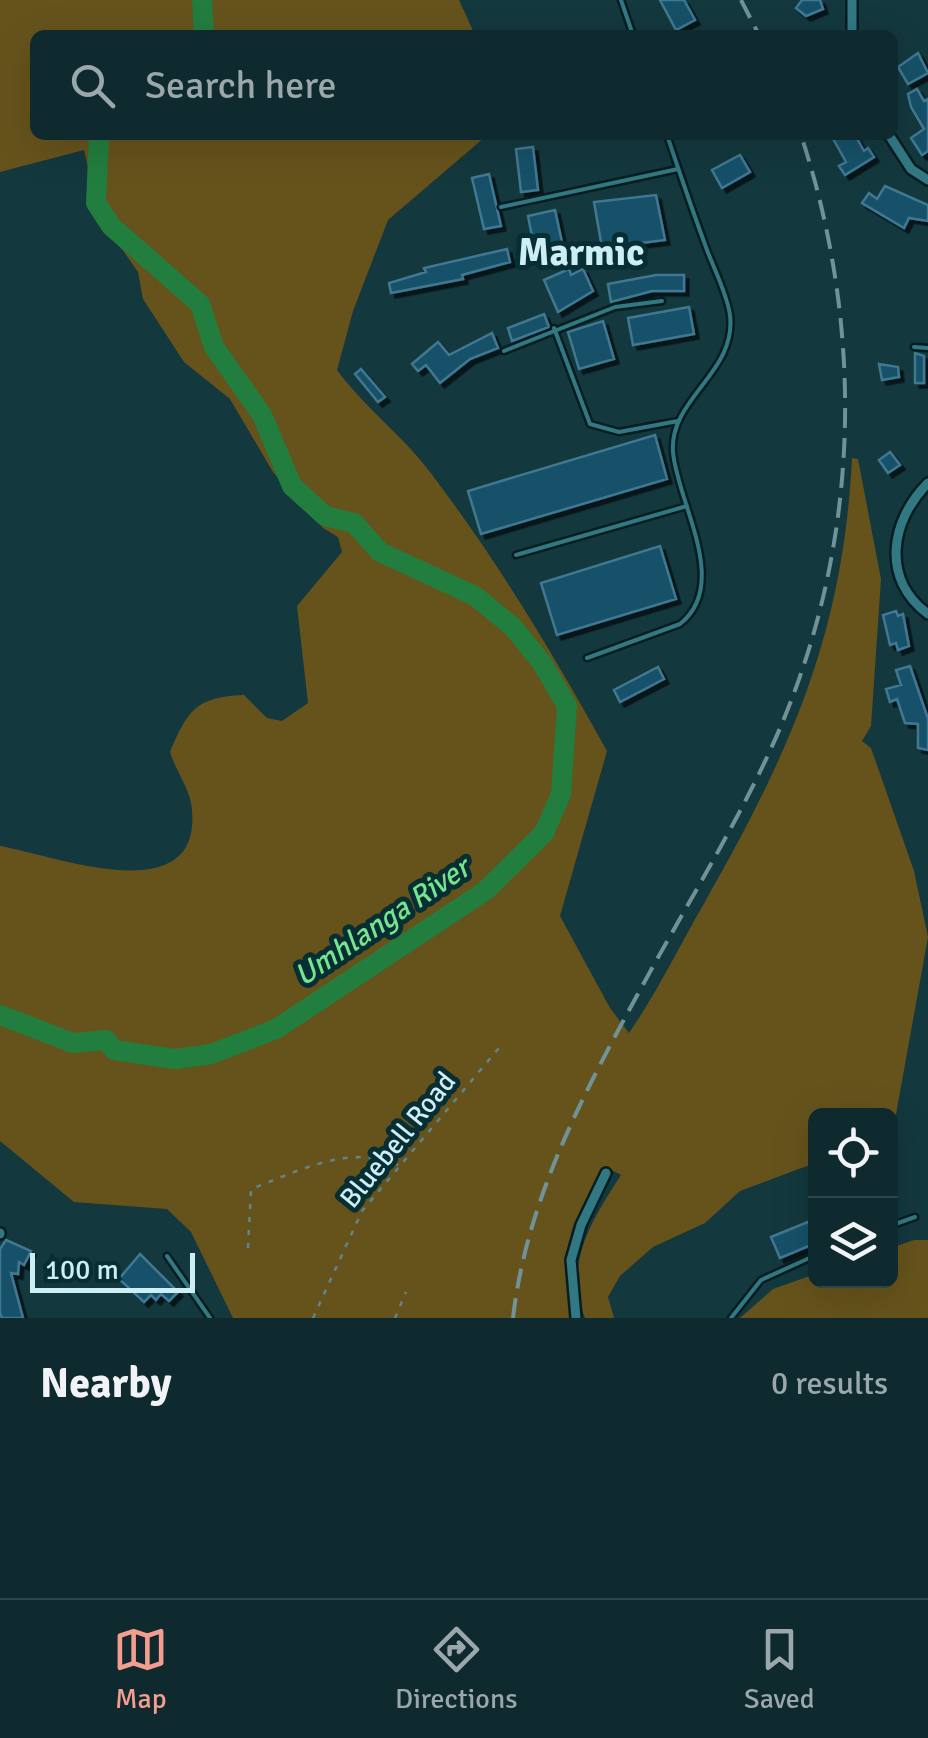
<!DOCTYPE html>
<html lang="en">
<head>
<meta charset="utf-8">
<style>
	:root { --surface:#0e2a2e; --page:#173236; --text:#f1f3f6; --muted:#9ba7aa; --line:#2e464a; --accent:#f59d8f }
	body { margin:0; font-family:Signika,sans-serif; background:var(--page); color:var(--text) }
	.controls { position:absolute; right:30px; bottom:30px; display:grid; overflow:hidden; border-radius:15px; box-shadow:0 10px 40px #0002 }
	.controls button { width:90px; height:90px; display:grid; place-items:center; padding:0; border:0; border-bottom:2px solid var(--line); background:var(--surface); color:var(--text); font:50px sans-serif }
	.scale { position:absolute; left:30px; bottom:25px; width:165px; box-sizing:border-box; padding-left:10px; border:5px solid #cdeef4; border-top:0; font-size:28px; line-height:35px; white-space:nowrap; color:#cdeef4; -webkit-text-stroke:8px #072e33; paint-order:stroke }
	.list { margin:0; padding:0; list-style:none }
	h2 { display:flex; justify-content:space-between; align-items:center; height:130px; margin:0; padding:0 40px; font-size:42px }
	h2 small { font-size:32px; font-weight:400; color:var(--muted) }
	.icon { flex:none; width:55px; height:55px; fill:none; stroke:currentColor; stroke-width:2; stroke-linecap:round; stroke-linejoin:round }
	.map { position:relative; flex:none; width:928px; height:1318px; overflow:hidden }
	.search { position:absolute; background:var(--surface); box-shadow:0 10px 40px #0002; left:30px; right:30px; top:30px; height:110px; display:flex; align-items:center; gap:25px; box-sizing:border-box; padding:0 35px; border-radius:15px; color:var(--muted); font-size:38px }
	.sheet { height:280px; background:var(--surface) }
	nav { display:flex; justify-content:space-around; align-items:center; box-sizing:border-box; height:140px; border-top:2px solid var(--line); background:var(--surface); font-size:28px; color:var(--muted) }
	nav a { display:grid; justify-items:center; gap:5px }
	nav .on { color:var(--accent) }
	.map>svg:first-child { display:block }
	.green { fill:#66531c }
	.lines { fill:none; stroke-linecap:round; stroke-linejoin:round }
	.river { stroke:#227e3e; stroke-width:20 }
	.building { fill:#155169; stroke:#407892; stroke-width:2.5; filter:url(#shadow) }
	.lane-casing { stroke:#081d21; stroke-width:9 }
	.street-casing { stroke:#081d21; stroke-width:14 }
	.path { stroke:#62858b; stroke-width:2.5; stroke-dasharray:5 8; stroke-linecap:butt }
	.lane { stroke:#327883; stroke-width:4 }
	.street { stroke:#327883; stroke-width:9 }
	.rail { stroke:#709399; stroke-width:4; stroke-dasharray:20 10; stroke-linecap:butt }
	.labels { text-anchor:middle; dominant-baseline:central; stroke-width:10; stroke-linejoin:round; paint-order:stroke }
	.street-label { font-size:28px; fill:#cdeef4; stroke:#072e33 }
	.water-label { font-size:30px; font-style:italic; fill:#74e58e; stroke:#072e33 }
	.district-label { font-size:38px; font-weight:bold; fill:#cdeef4; stroke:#072e33 }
</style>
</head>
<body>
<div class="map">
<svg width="928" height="1318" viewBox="0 0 928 1318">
	<defs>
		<filter id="shadow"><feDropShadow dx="4.5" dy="4.5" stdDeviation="0" flood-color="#0009"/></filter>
	</defs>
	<rect width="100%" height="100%" fill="#13383e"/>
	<path class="green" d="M0,0H459L475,35H35V135H496L485,137L388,220L353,311L337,370C365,408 402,435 430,472C497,560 554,655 607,751L560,916L610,1008L629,1033C656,994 678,949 702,907C789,754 843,637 852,458L858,459L881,579L871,726L862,741L871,748L914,871L928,937L891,1142L890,1116H816L815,1163L740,1191L705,1223L653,1247L620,1276L608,1297L614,1318H585C564,1262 591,1222 621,1175L606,1167C564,1232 565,1242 570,1318H233L191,1232L167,1209L74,1202L0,1141V846C53,855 201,913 192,810C191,790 176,772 170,752C188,710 196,697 244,695L267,718L282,721L308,703L297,606L342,552L338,537L323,528L273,472L230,399L184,362L143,299L138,272L99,216L84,150L0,172Z
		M914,1240H928V1318H740L773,1289L815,1274L816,1280H890L891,1248Z"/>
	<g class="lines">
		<path class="river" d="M202,0L204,35
			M0,1015L73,1043L106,1040L114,1050L175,1059L211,1054L276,1029L485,891L544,833L561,794L567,706L542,663L513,627L475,596L380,552L354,523L325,516L292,486L262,415L214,347L200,304L111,226L96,203L99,135"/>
	</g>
	<path class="building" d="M660,0H684L695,20L676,30Z
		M802,0H820L823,9L806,16L796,8Z
		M918,53L928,73L908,84L898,67Z
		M917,89L924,101L928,99V151L922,155L911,138L924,129L911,107L908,94Z
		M831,135H855L864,151L868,148L874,157L845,175L839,166L846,162Z
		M533,147L538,190L521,192L516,149Z
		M740,155L750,172L722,188L712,170Z
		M489,174L501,226L484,229L472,178Z
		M885,186L928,205V221L909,218L904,228L862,203L869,193L877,199Z
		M656,195L665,240L602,248L594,202Z
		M555,210L565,256L537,262L528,216Z
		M507,249L510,262L462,275L463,279L391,293L389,283L426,272L424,268Z
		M569,269L571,275L583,269L593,291L558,312L544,280Z
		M656,275H684V291H652L611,302L608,284Z
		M689,307L694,334L633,345L628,318Z
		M544,314L549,327L512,341L508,328Z
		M603,321L614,359L579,369L568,332Z
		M492,333L498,348L470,359L440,383L426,365L418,371L412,364L438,342L449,355Z
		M915,353L924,356V383H915Z
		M879,364L898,367L899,377L882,380Z
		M361,369L385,397L378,402L355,374Z
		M655,435L667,479L481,534L468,491Z
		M890,452L900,465L888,473L879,460Z
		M660,546L676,599L557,635L541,583Z
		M896,611L898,616L903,614L909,646L898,650L896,643L890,645L883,615Z
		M910,666L928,719V750L918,748V724L905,723L897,699L890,702L886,689L901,685L896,670Z
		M658,667L664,679L620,702L614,690Z
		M808,1222L816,1243L780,1258L771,1237Z
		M6,1240L31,1251L24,1265L19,1262L18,1274L11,1273L23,1318H2L0,1313V1249Z
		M140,1254L178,1292L169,1301L161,1294L156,1300L151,1295L144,1302L119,1279Z"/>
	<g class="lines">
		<g class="lane-casing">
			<path id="lane" d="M621,0L633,35
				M501,207L678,169
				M554,328L590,424L619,432L678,421
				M914,347L928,348
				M504,351L615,307L662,301
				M516,555L687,506
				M587,658L680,624C731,584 677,502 673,452C669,398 737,373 730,315C727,294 715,271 707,250C693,212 680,174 667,135
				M890,1226L915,1217
				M167,1256L210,1318
				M731,1318L761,1280L816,1255"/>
		</g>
		<g class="street-casing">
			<path id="street" d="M852,0V35
				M889,135L911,169L928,180
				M928,483C890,521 881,579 928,614
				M0,1234V1233
				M576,1318L571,1260L581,1225L606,1173"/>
		</g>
		<path class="path" d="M248,1248L251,1189C296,1172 351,1143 398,1165
			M313,1318L362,1211L499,1048
			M395,1318L406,1292"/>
		<use href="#lane" class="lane"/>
		<use href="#street" class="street"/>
		<path class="rail" d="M741,0L759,35
			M513,1318C527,1196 587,1087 645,981C686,906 732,832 768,755C860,559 868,339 801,135"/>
	</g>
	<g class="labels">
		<g class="street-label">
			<text transform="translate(398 1140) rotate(-51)">Bluebell Road</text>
		</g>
		<g class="water-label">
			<text transform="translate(382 922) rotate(-34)">Umhlanga River</text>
		</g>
		<g class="district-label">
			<text x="581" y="252">Marmic</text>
		</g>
	</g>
</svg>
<div class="controls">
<button><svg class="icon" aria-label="locate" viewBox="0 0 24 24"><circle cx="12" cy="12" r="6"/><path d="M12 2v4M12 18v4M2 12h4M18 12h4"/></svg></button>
<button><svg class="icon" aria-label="layers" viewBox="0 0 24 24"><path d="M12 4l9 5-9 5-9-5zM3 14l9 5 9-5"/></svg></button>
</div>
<div class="scale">100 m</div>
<div class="search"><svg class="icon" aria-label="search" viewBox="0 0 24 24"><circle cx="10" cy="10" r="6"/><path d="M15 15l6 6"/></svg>Search here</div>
</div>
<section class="sheet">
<h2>Nearby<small>0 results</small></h2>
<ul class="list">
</ul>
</section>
<nav>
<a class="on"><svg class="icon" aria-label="map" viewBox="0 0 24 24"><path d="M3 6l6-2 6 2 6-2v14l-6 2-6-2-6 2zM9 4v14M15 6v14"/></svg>Map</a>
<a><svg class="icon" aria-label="directions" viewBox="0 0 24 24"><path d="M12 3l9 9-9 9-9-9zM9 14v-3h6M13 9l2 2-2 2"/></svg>Directions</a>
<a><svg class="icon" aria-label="saved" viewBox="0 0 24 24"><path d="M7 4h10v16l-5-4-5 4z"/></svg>Saved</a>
</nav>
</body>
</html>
